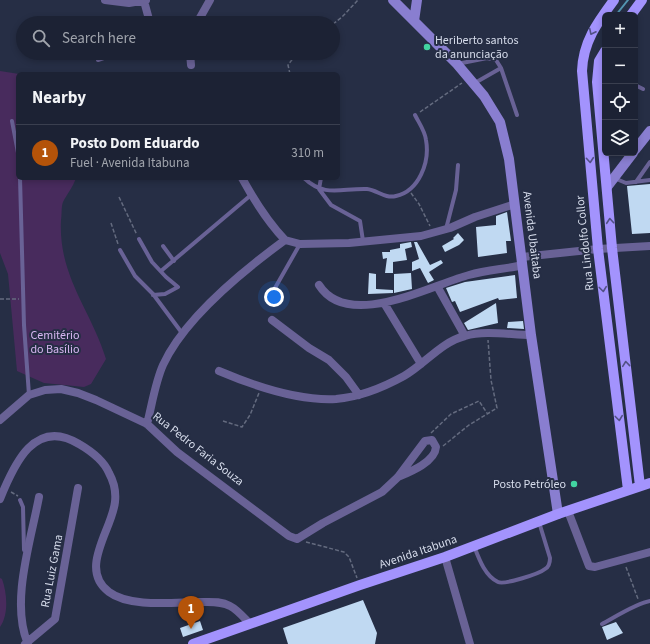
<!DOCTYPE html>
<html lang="en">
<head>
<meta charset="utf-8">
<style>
	:root { --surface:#1c2234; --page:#292f40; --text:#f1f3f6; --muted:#a0a4ac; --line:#3a3f4f; --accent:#b45309 }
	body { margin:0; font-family:"Source Sans 3",sans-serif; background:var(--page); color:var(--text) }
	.controls { position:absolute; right:12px; top:12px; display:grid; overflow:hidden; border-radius:6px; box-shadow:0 2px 6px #0003 }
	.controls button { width:36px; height:36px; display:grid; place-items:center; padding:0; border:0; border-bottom:1px solid var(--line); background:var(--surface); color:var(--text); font:20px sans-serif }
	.you { position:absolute; left:274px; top:297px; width:14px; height:14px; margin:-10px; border:3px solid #fff; border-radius:50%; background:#1a73e8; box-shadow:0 0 0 6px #1a73e833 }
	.badge { display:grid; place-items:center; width:26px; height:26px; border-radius:50%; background:var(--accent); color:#fff; font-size:13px; font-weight:700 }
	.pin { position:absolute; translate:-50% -33px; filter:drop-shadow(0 1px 2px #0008) }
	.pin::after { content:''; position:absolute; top:21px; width:14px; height:12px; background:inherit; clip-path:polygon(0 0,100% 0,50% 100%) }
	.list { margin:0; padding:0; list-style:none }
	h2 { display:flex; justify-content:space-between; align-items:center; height:52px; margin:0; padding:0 16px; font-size:17px }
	h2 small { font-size:13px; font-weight:400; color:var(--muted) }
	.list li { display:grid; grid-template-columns:26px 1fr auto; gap:12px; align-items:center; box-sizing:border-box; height:56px; padding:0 16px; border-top:1px solid var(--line) }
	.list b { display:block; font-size:15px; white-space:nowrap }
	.list p { margin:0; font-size:13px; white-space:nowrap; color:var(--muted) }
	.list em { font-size:13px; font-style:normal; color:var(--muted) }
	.icon { flex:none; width:22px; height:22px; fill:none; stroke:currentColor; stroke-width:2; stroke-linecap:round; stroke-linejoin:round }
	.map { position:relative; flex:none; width:650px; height:644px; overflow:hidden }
	.search { position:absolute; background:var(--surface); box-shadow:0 2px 6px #0003; left:16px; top:16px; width:324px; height:44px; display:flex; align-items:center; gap:10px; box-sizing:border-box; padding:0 14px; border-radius:22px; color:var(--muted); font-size:15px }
	.panel { position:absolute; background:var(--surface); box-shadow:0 2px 6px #0003; left:16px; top:72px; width:324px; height:108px; border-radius:6px }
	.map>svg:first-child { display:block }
	.green { fill:#482b5d }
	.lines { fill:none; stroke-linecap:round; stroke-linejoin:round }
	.stream { stroke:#5395b0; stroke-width:2 }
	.building { fill:#c0d9f2 }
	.path { stroke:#646b7f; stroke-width:1.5; stroke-dasharray:4 2; stroke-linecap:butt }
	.lane { stroke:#696296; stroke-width:4 }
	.street { stroke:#696296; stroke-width:8 }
	.secondary { stroke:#897ed0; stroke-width:10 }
	.primary { stroke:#a393fd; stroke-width:10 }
	.oneway { stroke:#525185 }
	.poi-dot { fill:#42d4a1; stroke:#262e45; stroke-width:1.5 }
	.labels { text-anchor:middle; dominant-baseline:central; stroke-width:4; stroke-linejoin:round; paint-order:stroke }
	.poi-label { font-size:12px; fill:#d6dceb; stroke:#262e45; text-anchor:start }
	.street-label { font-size:12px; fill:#d6dceb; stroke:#262e45 }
	.park-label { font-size:12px; fill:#d7b6f1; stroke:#262e45 }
</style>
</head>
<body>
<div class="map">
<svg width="650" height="644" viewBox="0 0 650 644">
	<rect width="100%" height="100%" fill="#262e45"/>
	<path class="green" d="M0,71L19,74L18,178H76C73,187 67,194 63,202C61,207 62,215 61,220C58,276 91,310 106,359L91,384L84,387L44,383L17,371L8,274L0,253Z
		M0,578L2,579C7,593 9,614 0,627Z"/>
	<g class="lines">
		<path class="stream" d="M616,15L628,0"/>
	</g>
	<path class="building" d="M650,184V233L632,234L627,186Z
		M507,212L511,241H506L507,253L478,257L476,227L496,225V216Z
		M458,233L464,240L459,245L445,252L442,246L454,239L453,238Z
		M411,242L412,247L405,249L407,260L393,262V273H385L387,258L383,259L382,252H390V250L400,248V244Z
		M414,242H417L430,265L441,260L443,263L429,272L434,280L428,283L420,268L412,271V262L419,259Z
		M369,273L376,274V289L393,290V293L368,294Z
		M411,273L412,289L394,293V274Z
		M515,275L517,298L499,300L498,298L460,312L455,301L452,302L446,288L465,282Z
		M496,303L498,323L468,330L464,323Z
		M523,321L524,329L507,328L508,322Z
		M363,600L377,633L375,644H288L283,628Z
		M200,621L203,630L183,637L180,628Z
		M616,622L623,633L607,640L602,627Z"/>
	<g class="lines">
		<path class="path" d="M333,24L342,17L358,0
			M290,74L288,65L297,53
			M420,112L462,83
			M411,193L419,204L430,226
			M119,197L137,235
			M111,223L118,244
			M0,299H19
			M223,421L242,427L250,415L259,393
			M431,433L451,414L479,401L487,413
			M443,446L469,425L497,408L491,380L488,340
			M11,492L18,496
			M306,542L344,552L349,557L357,578
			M626,567L638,599"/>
		<path class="lane" d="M98,60L118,53
			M457,64L487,58L496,60L501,68L517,115
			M473,84L501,68
			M635,85L643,89
			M12,121L18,153
			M20,178L24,325L29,395
			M304,178C325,198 341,188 367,189C377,190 385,199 396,196C419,191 430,162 426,140C425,131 419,123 415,115
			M321,178L319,189L331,205L360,221L363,241
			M614,178L626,183L650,180
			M636,182L650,162
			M446,229L456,190L458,165
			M139,239L152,262L166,277L178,287L165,294L153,295
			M163,246L174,261
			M120,250L135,276L153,294L182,333
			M161,271L251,195
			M270,304L275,288L300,244
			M20,500L23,507L24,550
			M474,546C479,559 485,576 498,582C504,585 539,574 545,569C549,567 550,563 550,558L539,522
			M602,624C615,617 637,603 650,601"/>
		<path class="street" d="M105,0L129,3L146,0
			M144,1L150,23
			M197,23L210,0
			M190,53L191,65
			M242,178C254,200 268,222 285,240
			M522,257L598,249L650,246
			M319,285C348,331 431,285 469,275C487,270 505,269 523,265
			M437,286L465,336
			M384,303L421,364
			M272,320L309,348L329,360L346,377L359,395
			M219,371C252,385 299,401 336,399C359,397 384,387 404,376C425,364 441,342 465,336C485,330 511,335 531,335
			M0,420L29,395L45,390L61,389L78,393L96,400L147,424L177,452L289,536L297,539L323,523L382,492L398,477L425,441L432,440L436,447C435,462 410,472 398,477
			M147,424C152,405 155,383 163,365C184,319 244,270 285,240L300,244L349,243L421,236L450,228L475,217L515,204
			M0,499C14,464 35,417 79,444C91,451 104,461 109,473C114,482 116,493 115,502C112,530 78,569 109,592C130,608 175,602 201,602C211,602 221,601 230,606C238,610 244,618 250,624
			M568,511L589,566L595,567L650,552
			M445,557L470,644
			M25,644L55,619L78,488
			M28,644C10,603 31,540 39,497"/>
		<path class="secondary" d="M393,0L457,64L484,96L500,122L509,159L531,335L558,514
			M414,21L417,0
			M635,150L650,131
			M607,187L633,153"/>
		<path class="primary" d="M614,0C597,23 583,42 582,71L598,249L628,490
			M631,15L642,0
			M605,51L599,61L597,82L612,248L640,486
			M193,644L360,585L445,557L558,514L650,483"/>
	</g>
	<defs><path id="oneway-chevron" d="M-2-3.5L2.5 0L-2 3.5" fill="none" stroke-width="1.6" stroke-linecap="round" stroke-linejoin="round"/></defs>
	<g class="oneway">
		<use href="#oneway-chevron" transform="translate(592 32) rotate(116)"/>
		<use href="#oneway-chevron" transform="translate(590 160) rotate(85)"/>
		<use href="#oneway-chevron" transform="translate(610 221) rotate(-95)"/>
		<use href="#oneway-chevron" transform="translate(603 289) rotate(83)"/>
		<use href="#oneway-chevron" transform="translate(626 364) rotate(-96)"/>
		<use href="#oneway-chevron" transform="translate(619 418) rotate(83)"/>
	</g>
	<g class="poi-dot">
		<circle cx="427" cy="47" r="4"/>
		<circle cx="574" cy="484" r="4"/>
	</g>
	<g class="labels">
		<g class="poi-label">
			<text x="435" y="40">Heriberto santos<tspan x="435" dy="14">da anunciação</tspan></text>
			<text x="566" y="484" text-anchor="end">Posto Petróleo</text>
		</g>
		<g class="street-label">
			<text transform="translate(532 235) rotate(83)">Avenida Ubaitaba</text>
			<text transform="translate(585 243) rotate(-96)">Rua Lindolfo Collor</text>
			<text transform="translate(198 449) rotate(38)">Rua Pedro Faria Souza</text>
			<text transform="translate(418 552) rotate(-19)">Avenida Itabuna</text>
			<text transform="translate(52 571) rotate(-79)">Rua Luiz Gama</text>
		</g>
		<g class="park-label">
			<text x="55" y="335">Cemitério<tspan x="55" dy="14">do Basílio</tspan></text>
		</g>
	</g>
</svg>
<div class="controls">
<button>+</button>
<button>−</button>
<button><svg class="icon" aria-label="locate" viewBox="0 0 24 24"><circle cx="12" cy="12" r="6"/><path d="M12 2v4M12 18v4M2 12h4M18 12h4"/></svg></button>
<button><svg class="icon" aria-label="layers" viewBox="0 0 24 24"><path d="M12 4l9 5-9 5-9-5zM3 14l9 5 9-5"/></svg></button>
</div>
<div class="you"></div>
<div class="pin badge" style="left:191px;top:629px">1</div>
<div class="search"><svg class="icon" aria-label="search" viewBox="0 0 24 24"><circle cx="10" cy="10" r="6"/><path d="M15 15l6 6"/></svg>Search here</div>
<section class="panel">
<h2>Nearby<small></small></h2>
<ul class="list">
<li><span class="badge">1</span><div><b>Posto Dom Eduardo</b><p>Fuel · Avenida Itabuna</p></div><em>310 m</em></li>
</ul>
</section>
</div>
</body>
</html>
